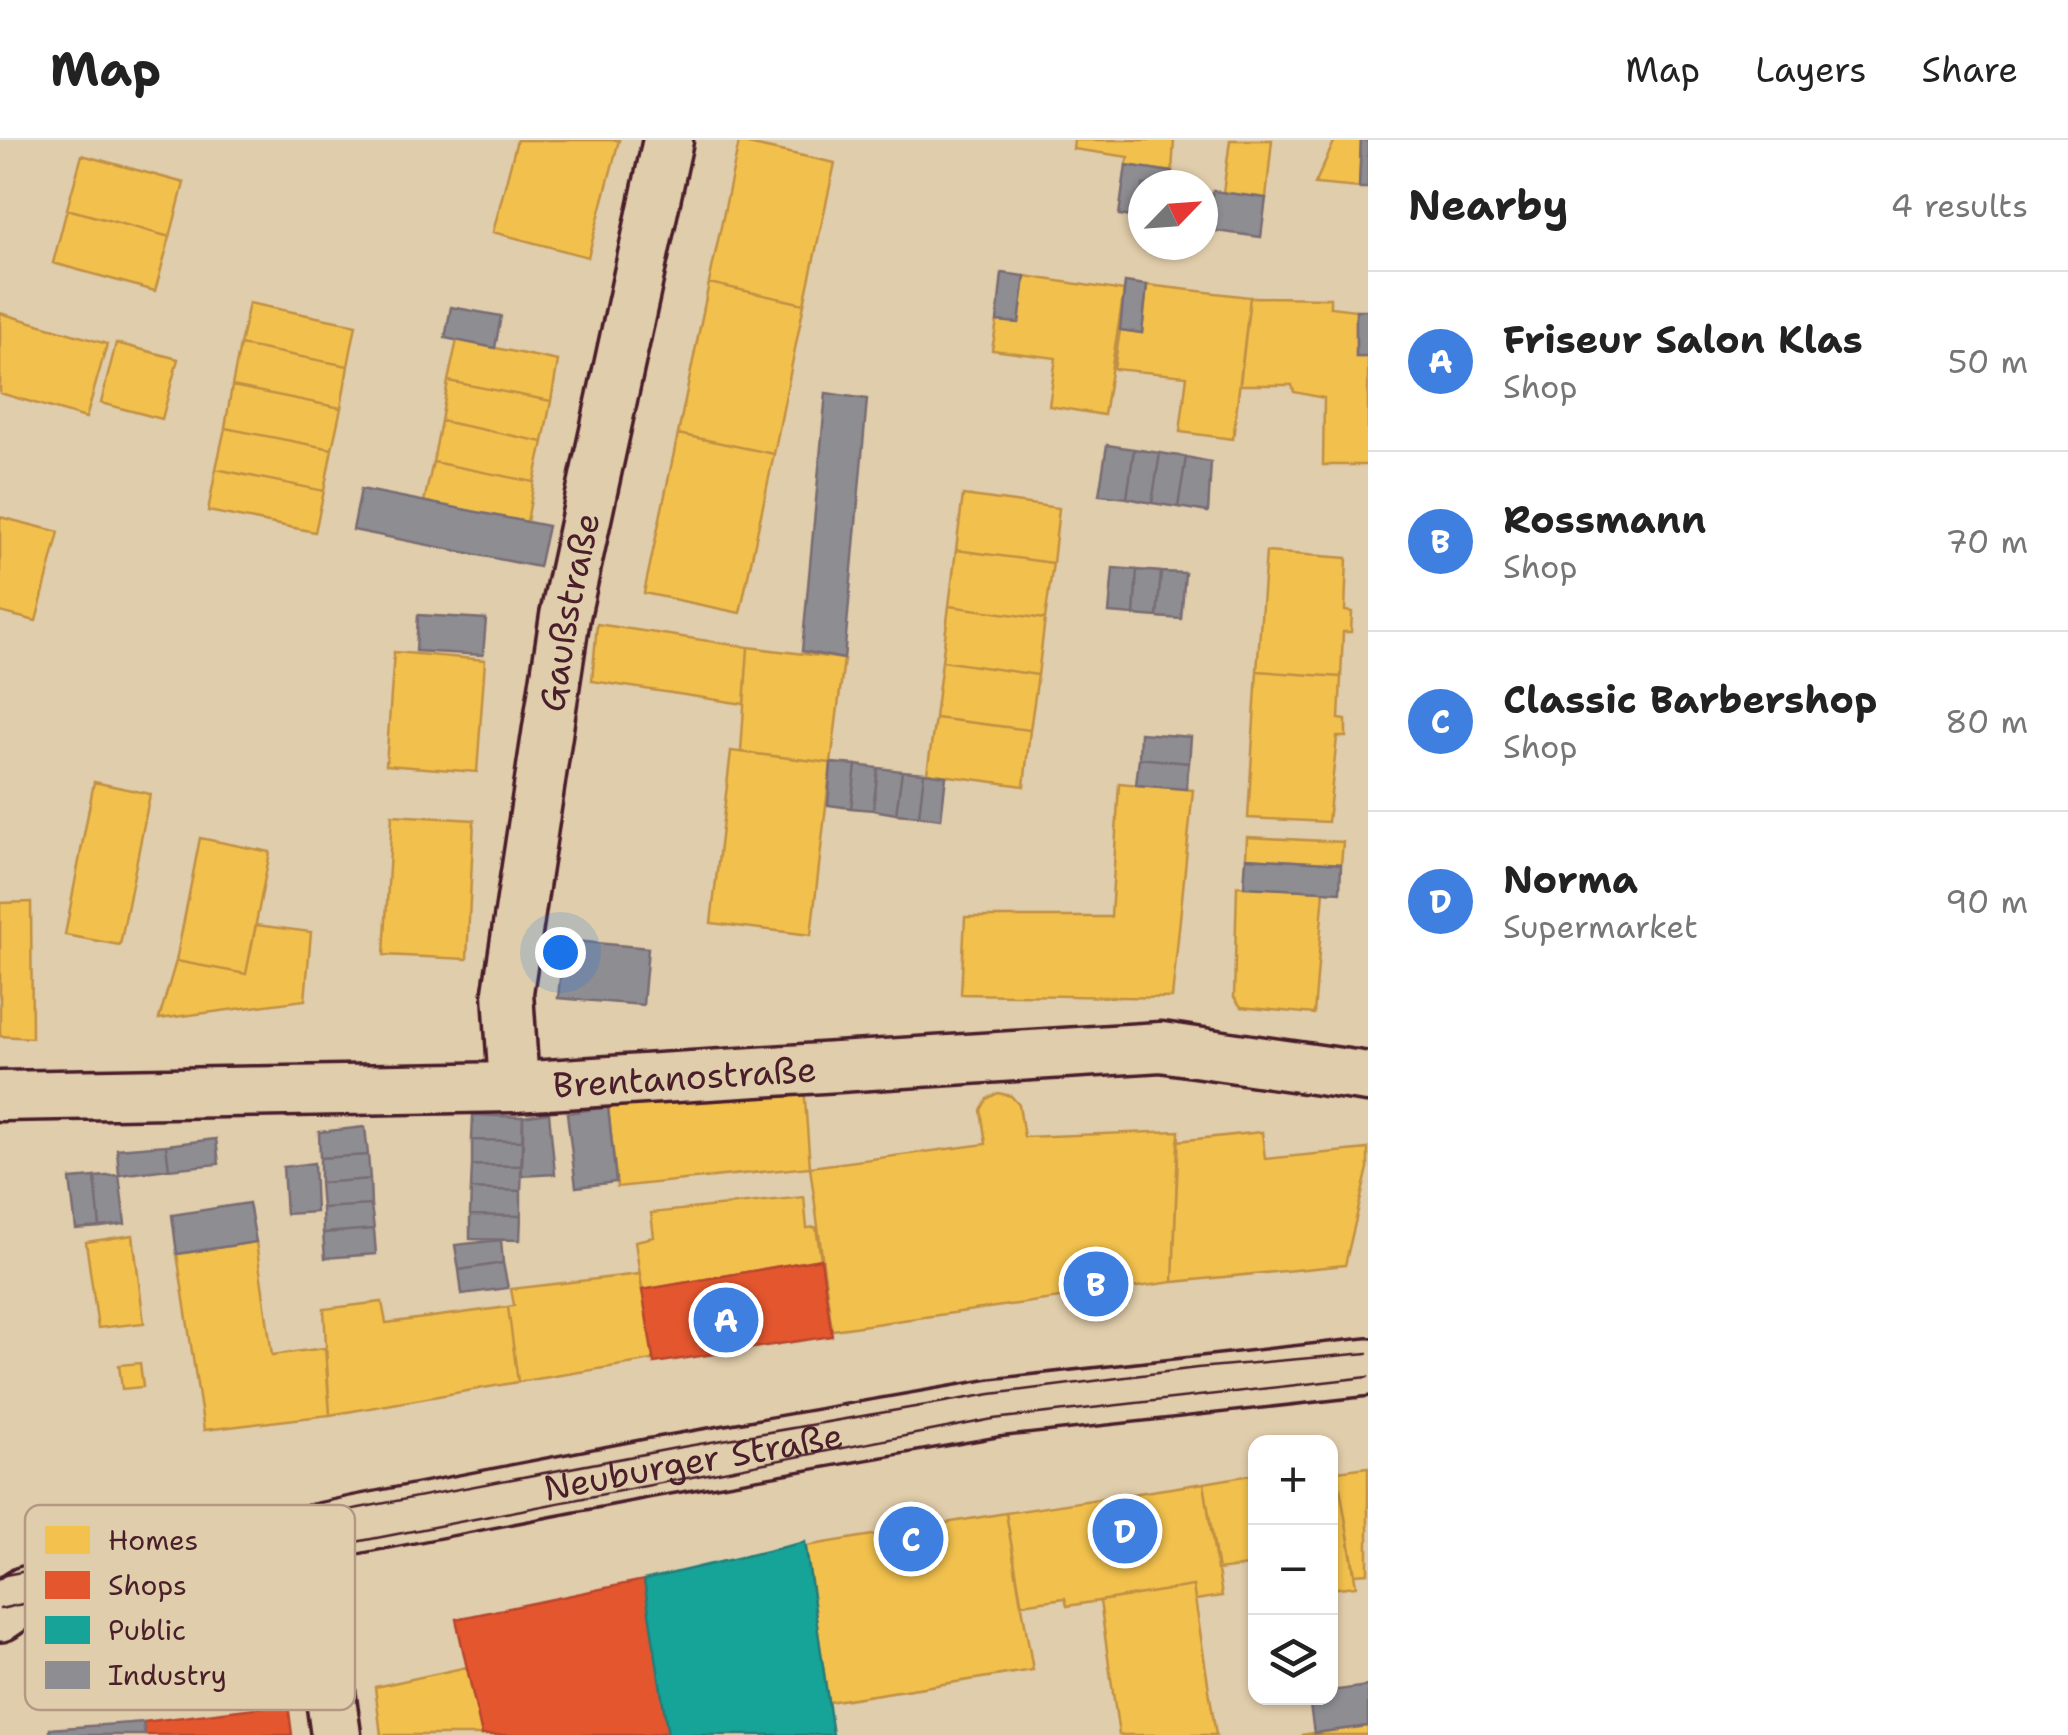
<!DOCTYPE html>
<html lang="en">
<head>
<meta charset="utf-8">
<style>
	:root { --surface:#fff; --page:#f6f6f6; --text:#222; --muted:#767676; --line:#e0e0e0; --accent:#b45309 }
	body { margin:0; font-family:"Shantell Sans",sans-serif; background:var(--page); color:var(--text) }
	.controls { position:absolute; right:30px; bottom:30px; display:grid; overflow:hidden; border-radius:20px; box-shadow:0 2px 8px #0004 }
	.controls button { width:90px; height:90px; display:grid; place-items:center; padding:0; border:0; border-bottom:2px solid var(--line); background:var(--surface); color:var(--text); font:50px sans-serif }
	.compass { position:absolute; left:1128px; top:30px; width:90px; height:90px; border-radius:50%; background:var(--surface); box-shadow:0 2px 8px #0004; rotate:65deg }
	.you { position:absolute; left:560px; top:812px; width:35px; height:35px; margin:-25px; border:8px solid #fff; border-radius:50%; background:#1a73e8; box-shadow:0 0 0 15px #1a73e833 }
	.badge { display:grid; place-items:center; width:65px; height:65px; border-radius:50%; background:var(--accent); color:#fff; font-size:32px; font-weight:700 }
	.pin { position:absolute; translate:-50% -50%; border:5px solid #fff; box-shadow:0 2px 10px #0006 }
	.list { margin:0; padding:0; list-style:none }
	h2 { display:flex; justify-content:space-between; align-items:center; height:130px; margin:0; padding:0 40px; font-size:42px }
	h2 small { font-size:32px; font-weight:400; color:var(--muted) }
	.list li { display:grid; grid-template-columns:65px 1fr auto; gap:30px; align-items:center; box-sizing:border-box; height:180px; padding:0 40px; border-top:2px solid var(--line) }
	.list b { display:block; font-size:38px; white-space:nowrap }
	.list p { margin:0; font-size:32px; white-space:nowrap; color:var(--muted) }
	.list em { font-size:32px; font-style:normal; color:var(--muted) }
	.icon { flex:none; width:55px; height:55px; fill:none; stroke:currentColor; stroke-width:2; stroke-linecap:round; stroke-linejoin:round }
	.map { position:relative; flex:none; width:1368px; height:1595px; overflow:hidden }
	header { display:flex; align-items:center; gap:60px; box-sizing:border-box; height:140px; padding:0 50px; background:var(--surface); border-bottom:2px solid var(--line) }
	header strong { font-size:48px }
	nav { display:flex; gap:55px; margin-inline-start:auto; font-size:35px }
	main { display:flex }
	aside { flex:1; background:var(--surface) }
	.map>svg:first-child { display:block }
	.homes { fill:#f2c14e; stroke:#c09044; stroke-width:2.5 }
	.shops { fill:#e4572e; stroke:#b6462d; stroke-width:2.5 }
	.public { fill:#17a398; stroke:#267b77; stroke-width:2.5 }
	.industry { fill:#8d8d92; stroke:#796c73; stroke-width:2.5 }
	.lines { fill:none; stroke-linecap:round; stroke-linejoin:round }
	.minor-casing { stroke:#4a1f2b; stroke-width:55 }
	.tertiary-casing { stroke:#4a1f2b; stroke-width:62 }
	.minor { stroke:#e0cdab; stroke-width:48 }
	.tertiary { stroke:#e0cdab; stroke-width:55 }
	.tram { stroke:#4a1f2b; stroke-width:2.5 }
	.labels { text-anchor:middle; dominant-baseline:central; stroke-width:10; stroke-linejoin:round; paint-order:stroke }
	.street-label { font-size:35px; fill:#4a1f2b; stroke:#e0cdab }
	.key { fill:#e0cdab; stroke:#b39985; stroke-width:2.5 }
	.key-label { font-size:28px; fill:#4a1f2b }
</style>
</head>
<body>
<header>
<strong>Map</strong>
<nav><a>Map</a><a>Layers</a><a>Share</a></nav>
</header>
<main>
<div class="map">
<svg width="1368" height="1595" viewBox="0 0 1368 1595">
	<rect width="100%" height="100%" fill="#e0cdab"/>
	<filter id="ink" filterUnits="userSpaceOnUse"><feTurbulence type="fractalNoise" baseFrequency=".01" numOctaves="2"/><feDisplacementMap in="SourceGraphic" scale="20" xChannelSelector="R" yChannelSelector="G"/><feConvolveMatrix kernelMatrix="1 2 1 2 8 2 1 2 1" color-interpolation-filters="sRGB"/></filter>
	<g filter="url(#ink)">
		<path class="homes" d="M517,0H619L588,117L493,92Z
			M1074,0H1174L1172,32L1126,25L1129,17L1073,9Z
			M1230,0H1272L1266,58L1223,53Z
			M1335,0H1368H1361L1359,48L1315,44Z
			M739,2L835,23L804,164L709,143Z
			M82,15L184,43L170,97L67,69Z
			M67,69L170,97L155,151L53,123Z
			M1025,136L1124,151L1104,275L1049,266L1056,218L992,210L997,181L1019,183Z
			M709,143L804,164L774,314L678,294Z
			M1147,145L1250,157L1233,299L1180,292L1187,236L1114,229L1120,190L1142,193Z
			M1250,157L1330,158V167L1356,170V217H1368V325H1323L1324,258L1294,252L1292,245H1240Z
			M249,163L356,185L348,226L240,205Z
			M0,173L107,204L86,278L0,253Z
			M457,200L558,221L551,261L448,241Z
			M116,203L178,219L162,279L101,263Z
			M240,205L348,226L341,268L232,246Z
			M448,241L551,261L543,302L441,281Z
			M232,246L341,268L332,309L225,288Z
			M441,281L543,302L534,342L433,322Z
			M225,288L332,309L324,351L216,329Z
			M678,294L774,314L740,473L644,453Z
			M433,322L534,342L527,382L424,362Z
			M216,329L324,351L315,392L208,371Z
			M963,355L1059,368L1053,423L956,410Z
			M0,377L59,392L36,481L0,472Z
			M956,410L1053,423L1045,479L949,466Z
			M1266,412L1347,418L1345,471L1352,472L1351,492H1343L1341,537L1257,531Z
			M949,466L1045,479L1038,535L942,521Z
			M597,484L748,507L744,564L592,541Z
			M748,507L844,519L831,623L741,612Z
			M394,512L485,520L477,632L386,625Z
			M942,521L1038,535L1030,590L935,578Z
			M1257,531L1341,537L1339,579L1346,580V597H1337L1328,682L1248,678Z
			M935,578L1030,590L1024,646L927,633Z
			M731,611L831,623L811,795L711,783Z
			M94,642L150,654L120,805L65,795Z
			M1119,643L1193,650L1172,858L961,854L965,777H1111Z
			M392,675L474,680L467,819L384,815Z
			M1247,697L1343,702L1341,724L1246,718Z
			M200,698L270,712L246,834L176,821Z
			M1237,746L1324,751L1314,874L1241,867L1234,857Z
			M31,762L32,898L0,896V763Z
			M256,785L311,792L305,860L159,879L176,821L246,834Z
			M804,946L810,1027L617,1047L608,967Z
			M998,953L1011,956L1019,965L1024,997L1179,991L1173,1142L832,1190L810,1027L986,1004L981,970L987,959Z
			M1262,992L1265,1019L1368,1009V1028L1345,1125L1173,1142L1178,1001Z
			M804,1057L807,1088L816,1087L821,1119L642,1150L635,1101L654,1097L651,1073Z
			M133,1095L144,1183L98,1188L86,1102Z
			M256,1102L272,1215L325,1208L330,1275L204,1290L177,1114Z
			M640,1134L653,1220L518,1242L508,1167L514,1165L511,1149Z
			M382,1162L386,1183L508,1167L518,1242L330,1275L324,1169Z
			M140,1223L143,1247L122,1249L119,1225Z
			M1330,1322H1336L1356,1446L1330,1449Z
			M1368,1327V1433L1355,1434L1337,1331Z
			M1256,1334V1425L1217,1430L1204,1343Z
			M1204,1343L1222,1456L1195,1460L1193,1446L1067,1466L1065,1458L1021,1464L1006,1373Z
			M1006,1373L1033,1530L828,1562L806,1406Z
			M1193,1446L1216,1595H1119L1100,1461Z
			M467,1527L482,1595H381L375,1547Z
			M1368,1586V1595H1301L1314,1593Z"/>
		<path class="shops" d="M821,1119L832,1196L654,1223L642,1150Z
			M644,1440L668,1592L649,1595H482L456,1479Z
			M288,1564L292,1595H145L143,1582Z"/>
		<path class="public" d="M805,1402L833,1595H668L644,1440Z"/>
		<path class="industry" d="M1361,0H1368V48H1359Z
			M1126,25L1172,32L1170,45H1143V79L1119,75Z
			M1213,51L1266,58L1261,97L1208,90Z
			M1002,133L1025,136L1019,183L997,181Z
			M1125,142L1147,145L1142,193L1120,190Z
			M451,167L501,176L495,208L445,198Z
			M1356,170H1368V217H1356Z
			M826,253L867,259L844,519L802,511Z
			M1107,305L1134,309L1127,358L1099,355Z
			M1134,309L1160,313L1152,363L1127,358Z
			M1160,313L1186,317L1178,367L1152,363Z
			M1186,317L1211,322L1208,372L1178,367Z
			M361,349L548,386L539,427L353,390Z
			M1113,428L1137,430L1134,475L1109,473Z
			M1137,430L1161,432L1157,477L1134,475Z
			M1161,432L1185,433L1181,479L1157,477Z
			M418,475L486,479L483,515L416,511Z
			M1140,593L1191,597L1189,623L1139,618Z
			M1139,618L1189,623L1186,649L1136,645Z
			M831,623L856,625L851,668L828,665Z
			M856,625L878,628L873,670L851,668Z
			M878,628L902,631L896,674L873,670Z
			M902,631L924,633L919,676L896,674Z
			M924,633L946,636L941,679L919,676Z
			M1246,718L1341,724L1340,752L1244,747Z
			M564,800L648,808L643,865L558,858Z
			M608,967L616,1042L576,1047L567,973Z
			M549,973L555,1034L521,1036L523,977Z
			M473,975L523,977V1001L472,1000Z
			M365,987L368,1015L320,1018L319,992Z
			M216,999L219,1024L169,1029L166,1005Z
			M472,1000L523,1001L522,1026L472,1025Z
			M166,1005L169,1029L119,1035L117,1009Z
			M368,1015L370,1039L320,1043V1018Z
			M314,1023L316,1072L286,1074L283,1027Z
			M472,1025L522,1026L521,1051L471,1049Z
			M119,1035L125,1084L100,1087L95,1037Z
			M95,1037L100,1087L76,1089L70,1039Z
			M370,1039L371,1065L322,1068L320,1043Z
			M471,1049L521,1051V1076L470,1075Z
			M249,1063L256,1102L177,1114L172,1075Z
			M371,1065L374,1089L323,1093L322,1068Z
			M470,1075L521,1076L520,1100L470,1099Z
			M374,1089L376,1114L325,1118L323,1093Z
			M501,1100L503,1123L459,1130L455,1105Z
			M503,1123L508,1148L462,1154L459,1130Z
			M1368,1546V1586L1314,1593L1309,1558H1330V1551Z
			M143,1582L145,1595H50V1589Z"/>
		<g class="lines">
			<g class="minor-casing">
				<g id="minor">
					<path id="s1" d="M514,947L508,852L565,476L668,0"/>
					<path id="s2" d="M0,956L514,947L1161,907L1368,937"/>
					<path d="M308,1394L336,1595"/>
				</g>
			</g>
			<g class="tertiary-casing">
				<g id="tertiary">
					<path id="s3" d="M0,1473L26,1455L359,1384L649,1328L994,1268L1368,1227"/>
				</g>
			</g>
			<use href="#minor" class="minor"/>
			<use href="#tertiary" class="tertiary"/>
			<path class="tram" d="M0,1436L676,1308L991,1254L1197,1228L1368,1213
				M0,1469L104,1446L309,1411L993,1279L1368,1237"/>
		</g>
	</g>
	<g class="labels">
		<g class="street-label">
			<text stroke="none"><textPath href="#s1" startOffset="480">Gaußstraße</textPath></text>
			<text stroke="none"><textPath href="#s2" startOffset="685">Brentanostraße</textPath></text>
			<text stroke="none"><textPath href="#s3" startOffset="712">Neuburger Straße</textPath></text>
		</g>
	</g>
	<rect x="25" y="1365" width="330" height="205" rx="15" class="key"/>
	<rect x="45" y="1386" width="45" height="28" fill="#f2c14e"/>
	<rect x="45" y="1431" width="45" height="28" fill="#e4572e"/>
	<rect x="45" y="1476" width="45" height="28" fill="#17a398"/>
	<rect x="45" y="1521" width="45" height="28" fill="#8d8d92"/>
	<g class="key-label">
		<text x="108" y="1410">Homes</text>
		<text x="108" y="1455">Shops</text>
		<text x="108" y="1500">Public</text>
		<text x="108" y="1545">Industry</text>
	</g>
</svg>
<div class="controls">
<button>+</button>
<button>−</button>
<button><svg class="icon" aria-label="layers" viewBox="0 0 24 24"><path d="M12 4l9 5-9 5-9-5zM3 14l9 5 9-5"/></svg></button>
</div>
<svg class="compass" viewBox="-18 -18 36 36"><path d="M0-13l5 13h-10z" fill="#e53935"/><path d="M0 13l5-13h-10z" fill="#767676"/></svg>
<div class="you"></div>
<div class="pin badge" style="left:726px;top:1180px;background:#3f7fe0">A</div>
<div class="pin badge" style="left:1096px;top:1144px;background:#3f7fe0">B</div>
<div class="pin badge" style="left:911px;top:1399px;background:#3f7fe0">C</div>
<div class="pin badge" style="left:1125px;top:1391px;background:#3f7fe0">D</div>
</div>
<aside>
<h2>Nearby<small>4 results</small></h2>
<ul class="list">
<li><span class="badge" style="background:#3f7fe0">A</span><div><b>Friseur Salon Klas</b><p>Shop</p></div><em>50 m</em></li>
<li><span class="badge" style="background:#3f7fe0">B</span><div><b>Rossmann</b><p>Shop</p></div><em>70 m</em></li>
<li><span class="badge" style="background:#3f7fe0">C</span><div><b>Classic Barbershop</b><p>Shop</p></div><em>80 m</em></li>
<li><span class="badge" style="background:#3f7fe0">D</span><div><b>Norma</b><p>Supermarket</p></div><em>90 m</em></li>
</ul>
</aside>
</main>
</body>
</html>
